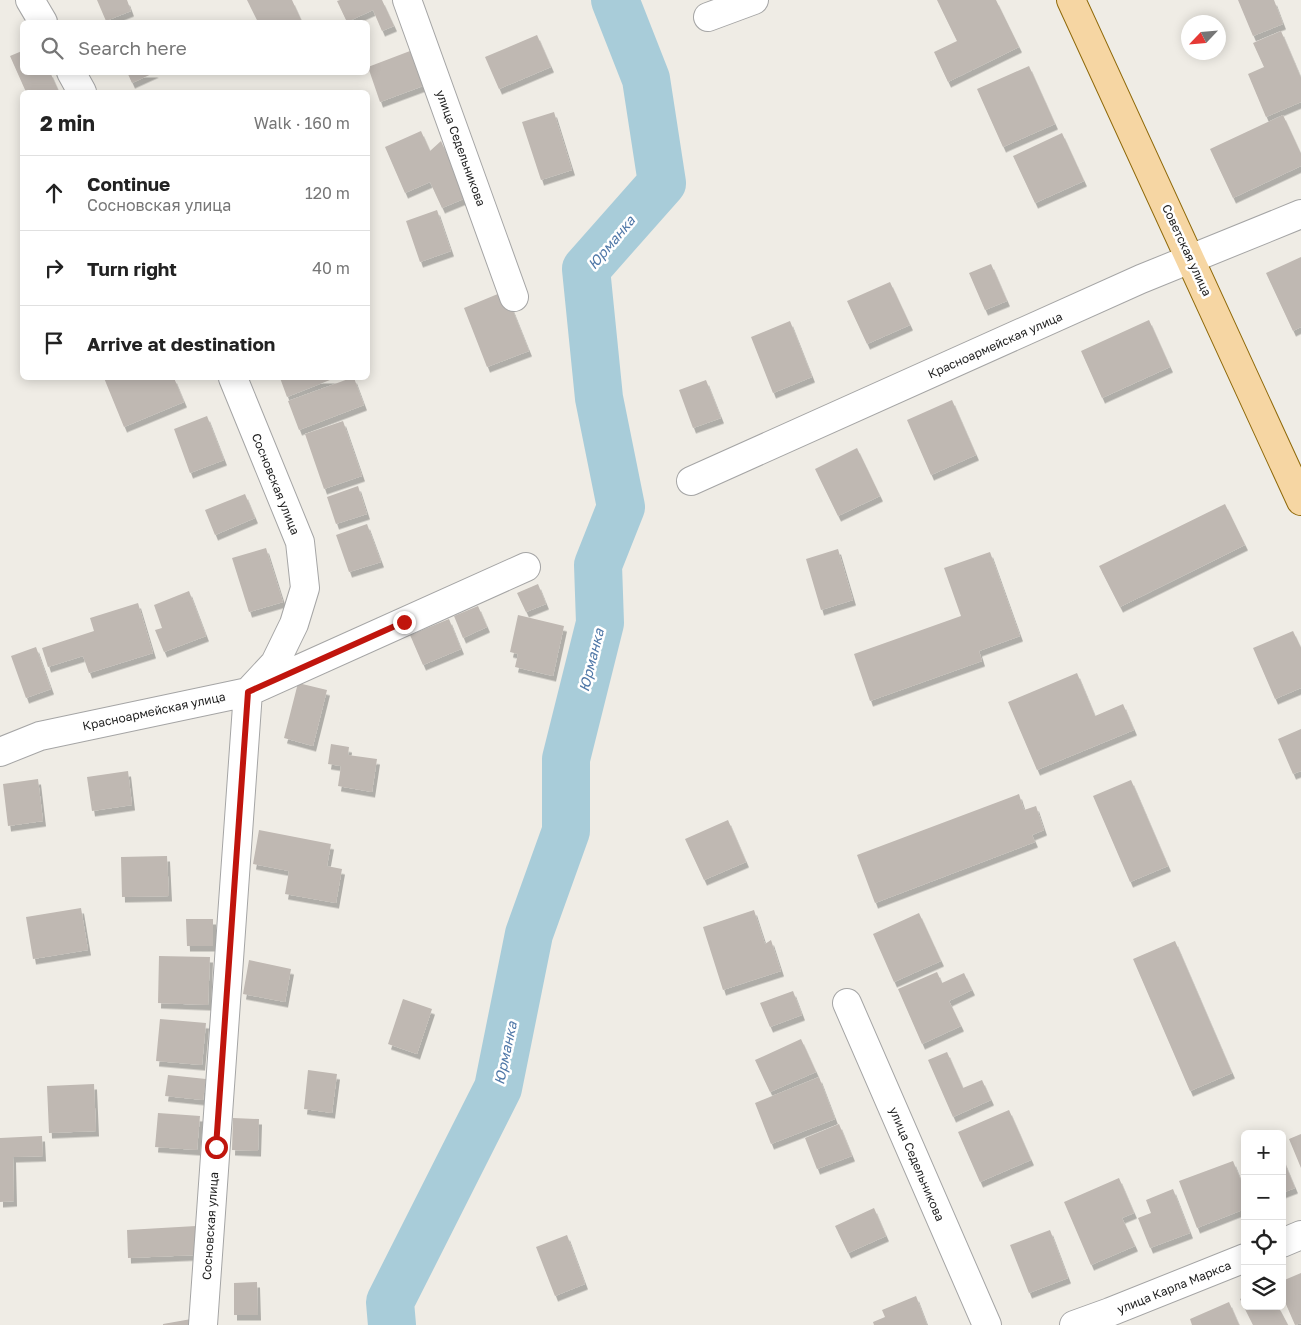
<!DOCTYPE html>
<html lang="en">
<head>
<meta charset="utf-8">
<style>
	:root { --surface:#fff; --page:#f2f2f2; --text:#222; --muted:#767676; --line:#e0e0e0 }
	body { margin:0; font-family:"Golos Text",sans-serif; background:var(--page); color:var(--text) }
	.controls { position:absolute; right:15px; bottom:15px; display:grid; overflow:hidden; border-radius:8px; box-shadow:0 2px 12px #0003 }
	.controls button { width:45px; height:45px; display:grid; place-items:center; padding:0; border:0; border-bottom:1px solid var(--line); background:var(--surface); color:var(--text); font:25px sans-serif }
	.compass { position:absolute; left:1181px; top:15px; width:45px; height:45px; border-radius:50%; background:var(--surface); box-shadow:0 2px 12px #0003; rotate:244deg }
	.stop { position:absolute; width:15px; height:15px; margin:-11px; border:4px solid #c0150d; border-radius:50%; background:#fff }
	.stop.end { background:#c0150d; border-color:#fff; box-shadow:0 1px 5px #0008 }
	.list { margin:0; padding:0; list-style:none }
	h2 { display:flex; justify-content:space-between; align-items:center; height:65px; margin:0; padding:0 20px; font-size:21px }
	h2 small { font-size:16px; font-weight:400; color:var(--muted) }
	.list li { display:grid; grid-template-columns:32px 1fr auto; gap:15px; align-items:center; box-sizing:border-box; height:75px; padding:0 20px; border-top:1px solid var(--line) }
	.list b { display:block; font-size:19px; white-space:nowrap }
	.list p { margin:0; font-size:16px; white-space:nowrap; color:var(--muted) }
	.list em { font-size:16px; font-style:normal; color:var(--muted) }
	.icon { flex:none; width:28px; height:28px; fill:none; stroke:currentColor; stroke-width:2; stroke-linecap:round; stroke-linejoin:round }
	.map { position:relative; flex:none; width:1301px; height:1325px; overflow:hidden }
	.search { position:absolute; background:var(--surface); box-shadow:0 2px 12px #0003; left:20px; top:20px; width:350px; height:55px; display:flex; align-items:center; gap:12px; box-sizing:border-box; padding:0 18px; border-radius:8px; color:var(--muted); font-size:19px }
	.panel { position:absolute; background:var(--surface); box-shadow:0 2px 12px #0003; left:20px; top:90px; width:350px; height:290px; border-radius:8px }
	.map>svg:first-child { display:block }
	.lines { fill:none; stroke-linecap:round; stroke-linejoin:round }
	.river { stroke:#a8ccd9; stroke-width:48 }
	.building { fill:#bfb8b2; filter:url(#shadow) }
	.minor-casing { stroke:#a5a5a5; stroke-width:30 }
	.major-casing { stroke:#8f6909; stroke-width:30 }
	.minor { stroke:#fff; stroke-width:28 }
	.major { stroke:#f6d6a3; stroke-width:28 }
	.route { stroke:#c0150d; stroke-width:6 }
	.labels { text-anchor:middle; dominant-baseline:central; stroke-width:5; stroke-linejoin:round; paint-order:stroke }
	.street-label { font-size:12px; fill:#1e1e1e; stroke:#fff }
	.water-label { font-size:14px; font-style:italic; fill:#5078a8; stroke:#fff }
</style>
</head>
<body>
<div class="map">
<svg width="1301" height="1325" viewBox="0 0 1301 1325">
	<defs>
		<filter id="shadow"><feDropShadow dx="3" dy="5.5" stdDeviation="0" flood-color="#0004"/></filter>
	</defs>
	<rect width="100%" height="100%" fill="#efece5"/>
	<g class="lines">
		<path class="river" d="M392,1325L390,1302L498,1088L529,934L566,831V759L600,623L598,565L621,507L599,398L586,269L662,183L646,79L615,0"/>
	</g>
	<path class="building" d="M97,0H127L131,11L106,21Z
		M247,0H292L302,22H258Z
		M340,0H382L394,26L382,31L373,10L347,22L337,1Z
		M937,0H996L1019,47L948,82L934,52L957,41Z
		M1238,0H1274L1283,24L1253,36Z
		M1281,31L1301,78V102L1266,117L1248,74L1264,67L1253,43Z
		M537,35L551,67L499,89L485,57Z
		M22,51V72H50L59,92H26L10,56Z
		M410,51L423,86L380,102L368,67Z
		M1029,66L1055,124L1003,147L977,89Z
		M127,72H156L132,83Z
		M554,112L572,170L541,180L522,122Z
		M1283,115L1301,154V166L1233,198L1210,149Z
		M421,131L430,151L441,141L466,198L442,208L430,182L405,193L385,147Z
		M1062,133L1084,181L1035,203L1013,156Z
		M437,210L451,251L420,262L406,221Z
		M1301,257V327L1293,331L1266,273Z
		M991,264L1007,301L985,310L969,273Z
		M890,282L910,325L867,344L847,301Z
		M505,291L529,351L487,367L464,308Z
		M1149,320L1170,367L1102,398L1081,351Z
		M790,321L812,377L773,393L751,337Z
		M104,378H174L184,402L124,427Z
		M280,378H335L287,397Z
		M351,378H354L364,405L299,430L288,401Z
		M706,380L721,418L693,428L679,390Z
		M952,400L976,455L931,475L907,420Z
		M207,416L224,460L190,473L174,429Z
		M343,421L362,476L324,489L305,434Z
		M857,448L880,496L838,516L815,469Z
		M358,486L367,514L336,524L327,497Z
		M245,494L255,518L215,535L205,510Z
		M1225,504L1245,545L1120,607L1099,566Z
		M367,524L381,562L349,572L336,535Z
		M266,548L283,602L249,612L232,558Z
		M838,549L853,600L821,610L806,559Z
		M990,552L1020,636L979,651L982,661L870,701L854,654L961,616L944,568Z
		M538,584L546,604L526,612L517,593Z
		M189,591L206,636L164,652L155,630L162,628L154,605Z
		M138,603L153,653L89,673L83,656L48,667L42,648L94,631L90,618Z
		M478,606L487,627L463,638L454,616Z
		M518,615L564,626L553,676L515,667L518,654L510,652Z
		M449,619L461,649L423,665L410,635Z
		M1293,631L1301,648V688L1275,699L1253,648Z
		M36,647L51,689L26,698L11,656Z
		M1077,673L1095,716L1123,704L1134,730L1037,770L1008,702Z
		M298,683L327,690L313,746L284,738Z
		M1301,729V771L1293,774L1278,739Z
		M331,744L349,747L348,755L377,759L372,792L338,786L341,766L328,764Z
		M128,771L132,805L92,811L87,777Z
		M38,779L43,821L8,826L3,784Z
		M1131,780L1168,866L1130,882L1093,796Z
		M1019,794L1024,810L1036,806L1044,830L1032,835L1035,842L875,903L857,855Z
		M728,820L746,862L704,880L685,839Z
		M259,830L331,844L327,866L342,869L336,903L285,894L289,871L253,864Z
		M167,856L169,896L122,897L121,857Z
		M81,908L88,950L33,959L26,917Z
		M754,910L765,944L771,940L781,971L723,990L703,927Z
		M919,913L941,961L894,982L873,934Z
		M186,919H213V946H187Z
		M1175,941L1232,1073L1190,1091L1133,959Z
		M159,956L210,957L208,1005L158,1003Z
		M249,960L291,969L285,1002L243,994Z
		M937,972L942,983L964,973L972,990L949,1001L961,1026L922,1044L898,989Z
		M793,991L802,1015L770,1027L760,1003Z
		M403,999L432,1009L417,1054L388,1044Z
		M160,1019L206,1023L202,1065L156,1061Z
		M801,1039L816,1072L770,1092L755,1060Z
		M947,1052L963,1088L982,1080L991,1100L953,1117L928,1060Z
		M308,1070L337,1074L332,1113L304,1109Z
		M168,1075L206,1079L203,1100L165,1096Z
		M819,1077L835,1119L771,1144L755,1103Z
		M94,1084L96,1131L49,1133L47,1086Z
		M1009,1110L1031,1160L980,1182L958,1132Z
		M158,1113L200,1116L197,1150L155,1147Z
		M233,1118L259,1119L258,1151L232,1150Z
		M839,1124L852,1156L817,1169L805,1138Z
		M1301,1134V1168L1289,1139Z
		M42,1136L43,1156L13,1157L14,1201L0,1202V1138Z
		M1282,1157L1295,1188L1282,1193Z
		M1233,1161L1245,1191V1209L1197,1228L1179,1181Z
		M1119,1178L1134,1213L1122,1218L1135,1246L1091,1265L1064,1202Z
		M1173,1189L1190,1233L1150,1248L1138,1218L1151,1213L1146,1200Z
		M874,1208L886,1236L848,1253L835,1226Z
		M196,1226L197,1255L128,1258L127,1230Z
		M1050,1230L1068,1278L1029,1293L1010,1245Z
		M567,1235L585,1284L555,1296L536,1247Z
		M1301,1273V1323L1295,1325L1282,1295V1281Z
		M257,1282L258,1315H234V1283Z
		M916,1296L927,1325H874L873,1322L885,1317L882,1310Z
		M1245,1296V1306H1278L1288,1325H1253L1240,1299Z
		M1229,1302L1239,1325H1192L1190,1319Z
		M197,1318L198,1325H163V1324Z"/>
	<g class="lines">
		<g class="minor-casing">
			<path id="minor" d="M30,0L43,22
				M407,0L514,297
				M708,17L754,0
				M71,72L82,92
				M691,481L1141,279L1301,214
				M0,752L40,736L248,692L526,567
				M847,1003L987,1325
				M1282,1243L1301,1235
				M203,1325L248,692L275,663L294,624L305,588L300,542L233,378
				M1074,1325L1110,1312L1245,1258"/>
		</g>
		<g class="major-casing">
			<path id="major" d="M1071,0L1301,501"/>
		</g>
		<use href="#minor" class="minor"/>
		<use href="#major" class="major"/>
	</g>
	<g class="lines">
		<path class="route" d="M216,1147L248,692L404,622"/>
	</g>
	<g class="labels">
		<g class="street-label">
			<text transform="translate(461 148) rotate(70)">улица Седельникова</text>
			<text transform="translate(1187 250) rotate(65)">Советская улица</text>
			<text transform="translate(995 345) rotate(-24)">Красноармейская улица</text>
			<text transform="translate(276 484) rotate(68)">Сосновская улица</text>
			<text transform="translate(154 711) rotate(-12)">Красноармейская улица</text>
			<text transform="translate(917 1164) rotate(67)">улица Седельникова</text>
			<text transform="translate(210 1226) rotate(-86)">Сосновская улица</text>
			<text transform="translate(1174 1287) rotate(-22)">улица Карла Маркса</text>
		</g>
		<g class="water-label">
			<text transform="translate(611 242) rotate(-50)">Юрманка</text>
			<text transform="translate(591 660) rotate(-76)">Юрманка</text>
			<text transform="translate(505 1053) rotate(-78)">Юрманка</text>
		</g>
	</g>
</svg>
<div class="controls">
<button>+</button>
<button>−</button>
<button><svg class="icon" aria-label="locate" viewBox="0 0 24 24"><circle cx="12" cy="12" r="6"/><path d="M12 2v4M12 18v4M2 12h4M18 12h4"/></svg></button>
<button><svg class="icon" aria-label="layers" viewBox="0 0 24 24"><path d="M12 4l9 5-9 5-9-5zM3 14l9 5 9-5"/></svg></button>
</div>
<svg class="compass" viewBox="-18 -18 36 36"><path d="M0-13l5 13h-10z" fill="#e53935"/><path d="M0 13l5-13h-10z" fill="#767676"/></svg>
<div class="stop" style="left:216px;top:1147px"></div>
<div class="stop end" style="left:404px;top:622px"></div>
<div class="search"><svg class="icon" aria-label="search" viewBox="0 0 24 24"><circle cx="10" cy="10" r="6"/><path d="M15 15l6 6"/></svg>Search here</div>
<section class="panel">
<h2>2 min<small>Walk · 160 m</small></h2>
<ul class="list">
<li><svg class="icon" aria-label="ahead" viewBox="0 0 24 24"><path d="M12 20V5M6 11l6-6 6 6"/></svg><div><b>Continue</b><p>Сосновская улица</p></div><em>120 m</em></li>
<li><svg class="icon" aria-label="right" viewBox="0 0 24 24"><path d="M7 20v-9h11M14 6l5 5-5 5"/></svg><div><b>Turn right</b></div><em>40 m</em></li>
<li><svg class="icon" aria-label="arrive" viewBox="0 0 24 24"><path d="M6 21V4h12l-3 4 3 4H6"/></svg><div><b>Arrive at destination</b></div></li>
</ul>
</section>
</div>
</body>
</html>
